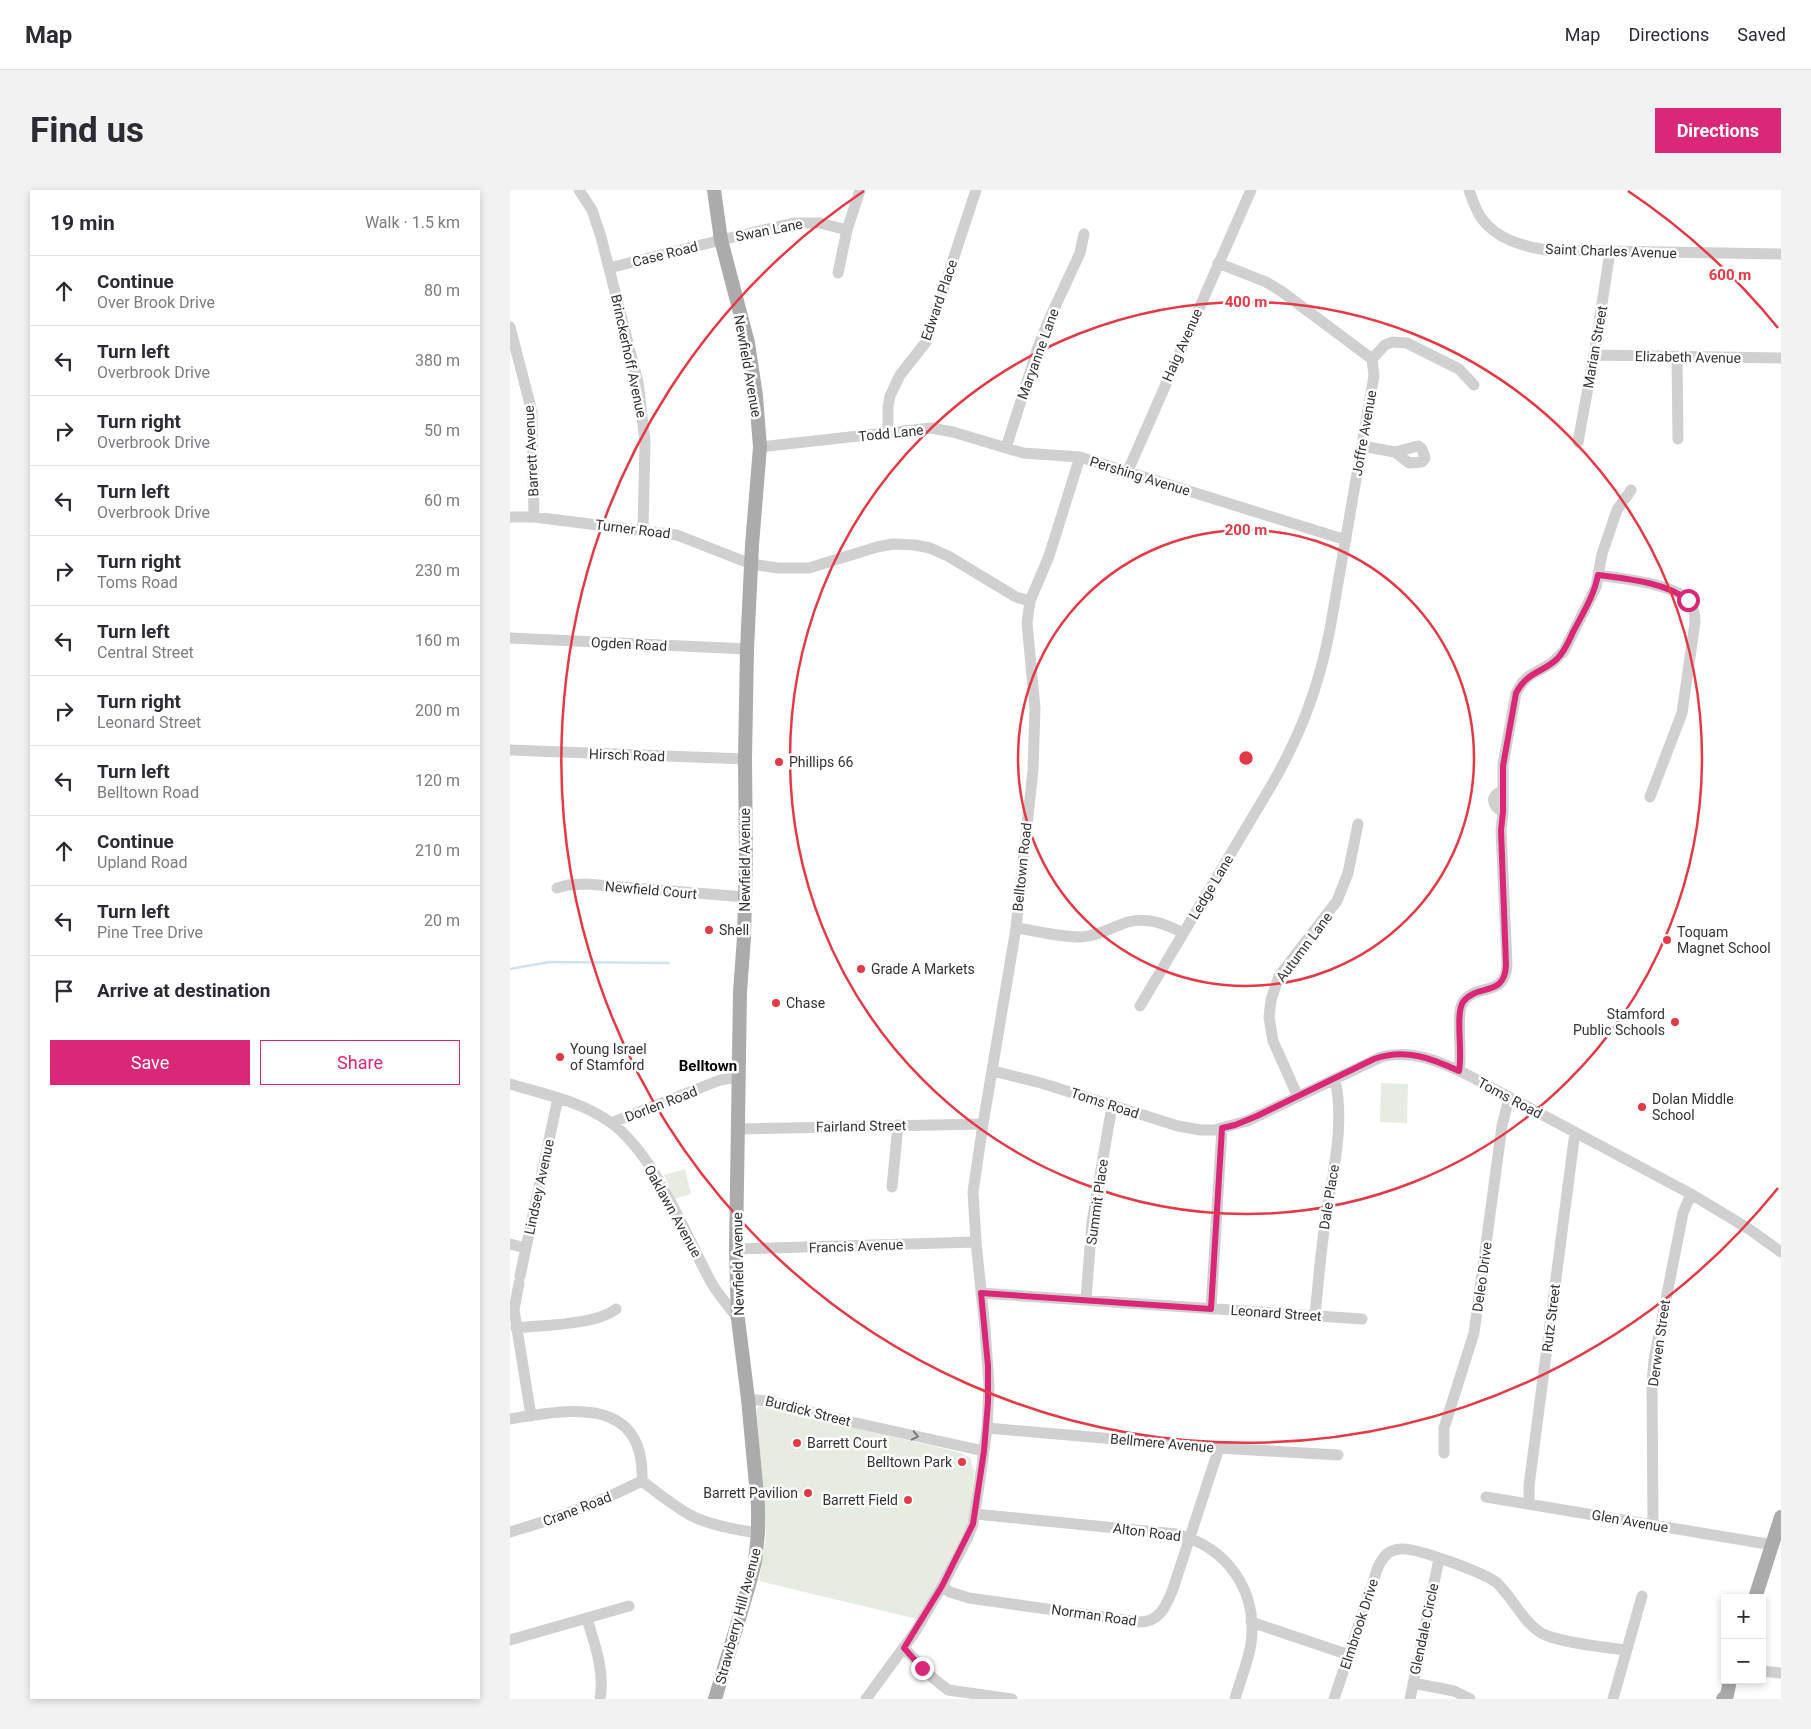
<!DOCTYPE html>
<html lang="en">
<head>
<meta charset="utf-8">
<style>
	:root { --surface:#fff; --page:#f2f2f3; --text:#2b2b33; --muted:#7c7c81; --line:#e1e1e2; --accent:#db2777 }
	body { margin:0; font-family:Roboto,sans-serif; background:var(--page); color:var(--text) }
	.controls { position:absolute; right:15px; bottom:15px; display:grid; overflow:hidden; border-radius:0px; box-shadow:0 2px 8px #0003 }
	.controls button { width:45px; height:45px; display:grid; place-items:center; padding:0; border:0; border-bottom:1px solid var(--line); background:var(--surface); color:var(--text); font:25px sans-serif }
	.stop { position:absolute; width:15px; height:15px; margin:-11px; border:4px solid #db2777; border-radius:50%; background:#fff }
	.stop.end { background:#db2777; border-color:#fff; box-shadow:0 1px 5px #0008 }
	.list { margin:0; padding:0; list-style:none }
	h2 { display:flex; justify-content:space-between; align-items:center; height:65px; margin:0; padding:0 20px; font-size:21px }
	h2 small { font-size:16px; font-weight:400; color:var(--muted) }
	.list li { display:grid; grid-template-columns:32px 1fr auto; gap:15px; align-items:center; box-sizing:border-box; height:70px; padding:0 20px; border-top:1px solid var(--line) }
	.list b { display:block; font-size:19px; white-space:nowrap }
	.list p { margin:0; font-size:16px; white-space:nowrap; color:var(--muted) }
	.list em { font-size:16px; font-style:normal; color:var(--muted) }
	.actions { display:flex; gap:10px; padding:15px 20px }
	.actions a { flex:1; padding:11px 0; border:1px solid var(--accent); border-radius:0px; text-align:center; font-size:18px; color:var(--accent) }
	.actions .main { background:var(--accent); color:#fff }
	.icon { flex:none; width:28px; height:28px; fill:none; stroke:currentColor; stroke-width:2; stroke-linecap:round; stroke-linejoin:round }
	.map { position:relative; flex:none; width:1271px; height:1509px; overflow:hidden; border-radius:0px }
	header { display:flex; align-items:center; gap:30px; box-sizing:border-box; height:70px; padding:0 25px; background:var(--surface); border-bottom:1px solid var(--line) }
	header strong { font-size:24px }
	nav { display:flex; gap:28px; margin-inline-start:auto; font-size:18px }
	.intro { display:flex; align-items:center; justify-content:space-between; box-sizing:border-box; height:120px; padding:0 30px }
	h1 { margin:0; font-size:35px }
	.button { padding:12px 22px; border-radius:0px; background:var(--accent); color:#fff; font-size:18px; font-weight:700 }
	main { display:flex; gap:30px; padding:0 30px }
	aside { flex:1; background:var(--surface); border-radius:0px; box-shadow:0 2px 8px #0003 }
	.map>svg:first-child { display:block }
	.green { fill:#e6ecdf }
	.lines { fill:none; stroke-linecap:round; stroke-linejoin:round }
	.stream { stroke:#cfe2ee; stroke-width:2.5 }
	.minor { stroke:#d0d0d0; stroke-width:11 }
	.major { stroke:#ababab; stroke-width:14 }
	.oneway { stroke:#7a7a7a }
	.route { stroke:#db2777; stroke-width:6 }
	.ring { fill:none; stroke:#e63946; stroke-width:2.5 }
	.poi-dot { fill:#e63946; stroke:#fff; stroke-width:2 }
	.labels { text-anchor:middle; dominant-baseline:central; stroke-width:5; stroke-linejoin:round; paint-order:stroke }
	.street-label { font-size:14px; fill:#333; stroke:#fff }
	.poi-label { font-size:14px; fill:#333; stroke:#fff; text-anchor:start }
	.neighbourhood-label { font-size:15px; font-weight:bold; fill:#000; stroke:#fff }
	.centre { fill:#e63946; stroke:#fff; stroke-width:2.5 }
	.ring-label { font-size:15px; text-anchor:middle; font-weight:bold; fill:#e63946; stroke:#fff; stroke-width:5; stroke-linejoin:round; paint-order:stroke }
</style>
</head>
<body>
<header>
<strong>Map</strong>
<nav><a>Map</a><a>Directions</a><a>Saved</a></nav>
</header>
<div class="intro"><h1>Find us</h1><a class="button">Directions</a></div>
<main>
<aside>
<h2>19 min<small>Walk · 1.5 km</small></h2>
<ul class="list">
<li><svg class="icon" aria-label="ahead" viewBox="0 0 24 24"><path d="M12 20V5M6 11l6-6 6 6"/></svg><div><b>Continue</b><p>Over Brook Drive</p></div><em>80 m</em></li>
<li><svg class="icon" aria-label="left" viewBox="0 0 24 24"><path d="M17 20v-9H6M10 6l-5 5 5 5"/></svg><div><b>Turn left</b><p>Overbrook Drive</p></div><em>380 m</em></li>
<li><svg class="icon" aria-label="right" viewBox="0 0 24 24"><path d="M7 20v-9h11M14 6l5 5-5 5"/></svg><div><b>Turn right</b><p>Overbrook Drive</p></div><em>50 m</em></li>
<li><svg class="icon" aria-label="left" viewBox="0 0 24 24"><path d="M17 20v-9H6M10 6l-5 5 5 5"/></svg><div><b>Turn left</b><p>Overbrook Drive</p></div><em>60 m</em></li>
<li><svg class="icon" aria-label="right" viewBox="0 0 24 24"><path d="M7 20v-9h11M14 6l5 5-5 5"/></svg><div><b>Turn right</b><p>Toms Road</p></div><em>230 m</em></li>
<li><svg class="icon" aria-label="left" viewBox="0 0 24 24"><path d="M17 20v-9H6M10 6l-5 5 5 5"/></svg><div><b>Turn left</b><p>Central Street</p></div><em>160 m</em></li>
<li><svg class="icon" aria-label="right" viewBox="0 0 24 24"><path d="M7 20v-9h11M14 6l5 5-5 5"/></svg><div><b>Turn right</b><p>Leonard Street</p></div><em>200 m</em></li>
<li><svg class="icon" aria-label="left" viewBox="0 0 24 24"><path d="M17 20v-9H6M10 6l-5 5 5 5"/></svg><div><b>Turn left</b><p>Belltown Road</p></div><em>120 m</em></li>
<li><svg class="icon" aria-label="ahead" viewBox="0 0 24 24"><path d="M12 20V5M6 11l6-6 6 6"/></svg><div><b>Continue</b><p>Upland Road</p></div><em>210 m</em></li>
<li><svg class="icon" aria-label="left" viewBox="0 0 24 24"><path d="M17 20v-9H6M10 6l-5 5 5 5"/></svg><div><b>Turn left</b><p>Pine Tree Drive</p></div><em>20 m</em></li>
<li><svg class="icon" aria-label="arrive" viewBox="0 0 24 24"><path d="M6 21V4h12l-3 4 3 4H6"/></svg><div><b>Arrive at destination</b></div></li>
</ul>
<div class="actions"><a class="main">Save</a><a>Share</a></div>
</aside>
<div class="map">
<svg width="1271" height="1509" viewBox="0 0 1271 1509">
	<rect width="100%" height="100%" fill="#fff"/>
	<path class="green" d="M871,893L898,894L897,933L870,932Z
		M175,979L181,1004L165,1009L154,985Z
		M251,1216L452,1263V1264L461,1268L462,1278L465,1279L459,1325L455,1342L407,1429L249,1391L256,1345L247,1223V1218Z"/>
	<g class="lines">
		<path class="stream" d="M0,779L39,772L159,773"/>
		<path class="minor" d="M69,0L82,20L91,47L128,192L135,252L133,340
			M959,0C962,9 966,21 972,29C987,49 1012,56 1036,60L1271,64
			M99,78L211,50L284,33H310L337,40
			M328,83L337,40L350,0
			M0,137L22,222L24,327
			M1084,165L1271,168
			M1167,167L1168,249
			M862,169L875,155L882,152L897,153L949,179L964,195
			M378,242V217L380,206L390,185L416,152L466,0
			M1068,252L1084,165L1100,62
			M852,256L885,262L908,256L912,259L915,268L912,272L899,273L885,262
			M250,257L421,238L443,242L513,263L570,267L836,350
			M496,258L528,157L538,132L570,63L574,44
			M617,283L741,0
			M0,327H24L167,345L241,374L268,378H299L367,357L383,354L405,355L420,358L438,366L506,407L520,411L517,433L525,518L523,580L506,738L473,934L463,1002L466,1052L475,1139L479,1195L477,1238L472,1276L463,1334L458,1347L432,1396L405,1442L356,1509
			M1088,385C1111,388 1163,394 1178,410C1184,417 1185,424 1185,432L1172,523L1140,607
			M520,411L539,366L570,267
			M0,448L237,459
			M0,560L235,569
			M993,601C979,605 982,616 993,622
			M47,698L58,695L76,694L235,707
			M506,738C527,741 549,747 571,747C590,746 601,737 618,732C638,727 656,734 673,743
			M630,816L764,591C792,541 809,496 820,439L864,186L862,169L771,101L756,92L708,73
			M483,881L531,893L668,936L691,940H704L737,931L871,867C901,859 929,871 956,884L1181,1004L1239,1039L1271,1062
			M949,881C953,863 945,825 953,812C967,792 995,808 997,775L991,640L993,622V575L1006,503L1012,493L1019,486L1042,473L1054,461L1086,397L1092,364L1107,320L1121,300
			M0,894C34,904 70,911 100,932C145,964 175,1044 201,1092C208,1105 220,1117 228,1129
			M788,907L763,851L759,827L761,810L769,786L827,711L838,683L848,634
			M101,933L210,890L229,887
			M228,939L473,934
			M382,997L388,935
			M0,1054L16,1058
			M226,1059L466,1052
			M10,1086L48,908
			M9,1093L4,1120L21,1226
			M471,1103L852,1129
			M576,1109L582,1032L602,916
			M701,1119L712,938
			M805,1126C808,1093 811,1060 816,1026C823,981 835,935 825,889
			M6,1138C32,1135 86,1135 106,1119
			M238,1209L257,1211L337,1231L474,1261
			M0,1229C59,1219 135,1205 132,1291C148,1303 166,1318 184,1327C203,1336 227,1340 248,1343
			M477,1238L709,1258L828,1265
			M934,1263V1238L964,1143L992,936L999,908
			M976,1307L1263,1355
			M1019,1313V1296L1065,942
			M465,1324L666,1344C717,1357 748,1400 741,1454C738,1472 730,1491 725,1509
			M1143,1335L1142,1193L1144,1170L1173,1023L1181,1004
			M0,1342C46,1329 90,1312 132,1291
			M432,1396L440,1402L459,1408L629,1432C650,1432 656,1416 663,1399L709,1258
			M77,1429C85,1455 95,1482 90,1509
			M741,1432L839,1465
			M0,1450L119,1416
			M394,1458L423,1488L438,1500L502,1509
			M1252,1481L1271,1483
			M903,1493L944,1501L960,1509
			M824,1509L868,1377C873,1367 878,1360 890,1359C905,1357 975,1383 987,1393C1004,1409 1013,1433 1033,1444C1052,1453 1094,1457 1116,1460
			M900,1509L929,1369
			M1103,1509L1132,1406"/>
		<path class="major" d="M204,0L211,50L238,153L246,206L250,257L242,355L237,459L235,569L236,669L234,747L230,802L226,1059L228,1129L238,1209L248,1316V1343L245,1372L239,1395L205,1509
			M1245,1408L1271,1327
			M1213,1509L1217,1505L1220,1490"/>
	</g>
	<defs><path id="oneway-chevron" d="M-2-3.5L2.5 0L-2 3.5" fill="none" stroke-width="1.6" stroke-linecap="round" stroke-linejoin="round" transform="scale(1.25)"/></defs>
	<use class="oneway" href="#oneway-chevron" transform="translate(405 1246) rotate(13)"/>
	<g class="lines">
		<path class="route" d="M412,1478L394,1458L432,1396L463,1334L474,1261L478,1212V1176L471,1103L701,1119L712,938L725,935L747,926L864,869C895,858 921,868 949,881C953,863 945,824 953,812C967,793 995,808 996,775L991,640L993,622V576L1006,503C1018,481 1032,483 1047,469C1055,461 1059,451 1063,442C1073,423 1084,406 1088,385C1117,389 1154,392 1178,410"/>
	</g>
	<g class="ring">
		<circle cx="736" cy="568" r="228"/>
		<circle cx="736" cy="568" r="456"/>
		<path d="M1268 998A684 684 0 1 1 354 1M1118 1A684 684 0 0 1 1268 138"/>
	</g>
	<g class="poi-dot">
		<circle cx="269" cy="572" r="5"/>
		<circle cx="199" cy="740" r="5"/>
		<circle cx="1157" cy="750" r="5"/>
		<circle cx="351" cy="779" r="5"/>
		<circle cx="266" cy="813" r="5"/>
		<circle cx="1165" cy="832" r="5"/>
		<circle cx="50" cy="867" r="5"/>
		<circle cx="1132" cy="917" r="5"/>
		<circle cx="287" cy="1253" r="5"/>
		<circle cx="452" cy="1272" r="5"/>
		<circle cx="298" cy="1303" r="5"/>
		<circle cx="398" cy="1310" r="5"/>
	</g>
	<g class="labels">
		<g class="street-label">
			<text transform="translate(259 40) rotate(-11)">Swan Lane</text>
			<text transform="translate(1101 61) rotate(2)">Saint Charles Avenue</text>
			<text transform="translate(155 64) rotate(-14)">Case Road</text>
			<text transform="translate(429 110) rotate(-71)">Edward Place</text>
			<text transform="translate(672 155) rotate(-66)">Haig Avenue</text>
			<text transform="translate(1085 157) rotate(-80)">Marian Street</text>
			<text transform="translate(528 164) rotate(-70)">Maryanne Lane</text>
			<text transform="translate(119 166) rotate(78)">Brinckerhoff Avenue</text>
			<text transform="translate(1178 167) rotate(1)">Elizabeth Avenue</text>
			<text transform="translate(238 176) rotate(80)">Newfield Avenue</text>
			<text transform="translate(381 243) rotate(-6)">Todd Lane</text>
			<text transform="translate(854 243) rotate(-80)">Joffre Avenue</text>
			<text transform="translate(21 261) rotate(-93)">Barrett Avenue</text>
			<text transform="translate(630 286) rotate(17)">Pershing Avenue</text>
			<text transform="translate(123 339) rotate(7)">Turner Road</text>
			<text transform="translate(119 454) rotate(3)">Ogden Road</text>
			<text transform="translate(117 565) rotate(2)">Hirsch Road</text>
			<text transform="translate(235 670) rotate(-90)">Newfield Avenue</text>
			<text transform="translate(512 677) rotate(-84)">Belltown Road</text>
			<text transform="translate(701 697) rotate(-59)">Ledge Lane</text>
			<text transform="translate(141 700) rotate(5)">Newfield Court</text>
			<text transform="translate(794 757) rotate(-53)">Autumn Lane</text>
			<text transform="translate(1000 908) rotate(28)">Toms Road</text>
			<text transform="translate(595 913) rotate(18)">Toms Road</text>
			<text transform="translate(151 914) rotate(-21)">Dorlen Road</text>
			<text transform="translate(351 936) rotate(-1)">Fairland Street</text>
			<text transform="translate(29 997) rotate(-78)">Lindsey Avenue</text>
			<text transform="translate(819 1007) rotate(-81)">Dale Place</text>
			<text transform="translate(587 1012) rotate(-82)">Summit Place</text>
			<text transform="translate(163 1021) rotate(61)">Oaklawn Avenue</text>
			<text transform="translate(346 1056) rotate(-2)">Francis Avenue</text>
			<text transform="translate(228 1074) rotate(-91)">Newfield Avenue</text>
			<text transform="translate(972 1087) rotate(-82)">Deleo Drive</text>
			<text transform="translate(766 1123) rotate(4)">Leonard Street</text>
			<text transform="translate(1041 1128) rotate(-83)">Rutz Street</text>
			<text transform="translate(1149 1153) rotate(-82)">Derwen Street</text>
			<text transform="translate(298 1221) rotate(14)">Burdick Street</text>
			<text transform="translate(652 1253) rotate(5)">Bellmere Avenue</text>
			<text transform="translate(67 1319) rotate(-21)">Crane Road</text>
			<text transform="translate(1120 1331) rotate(10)">Glen Avenue</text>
			<text transform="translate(637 1342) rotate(7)">Alton Road</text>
			<text transform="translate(584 1425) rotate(8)">Norman Road</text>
			<text transform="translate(228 1426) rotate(-75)">Strawberry Hill Avenue</text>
			<text transform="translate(849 1434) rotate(-72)">Elmbrook Drive</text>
			<text transform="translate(914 1439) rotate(-78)">Glendale Circle</text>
		</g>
		<g class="poi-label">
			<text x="279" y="572">Phillips 66</text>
			<text x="209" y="740">Shell</text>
			<text x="1167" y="742">Toquam<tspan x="1167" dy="16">Magnet School</tspan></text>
			<text x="361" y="779">Grade A Markets</text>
			<text x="276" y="813">Chase</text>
			<text x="1155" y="824" text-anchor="end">Stamford<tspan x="1155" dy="16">Public Schools</tspan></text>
			<text x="60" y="859">Young Israel<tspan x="60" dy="16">of Stamford</tspan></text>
			<text x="1142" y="909">Dolan Middle<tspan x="1142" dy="16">School</tspan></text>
			<text x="297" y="1253">Barrett Court</text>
			<text x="442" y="1272" text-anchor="end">Belltown Park</text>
			<text x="288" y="1303" text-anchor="end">Barrett Pavilion</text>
			<text x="388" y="1310" text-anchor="end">Barrett Field</text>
		</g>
		<g class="neighbourhood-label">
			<text x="198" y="876">Belltown</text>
		</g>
	</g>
	<circle cx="736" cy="568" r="8" class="centre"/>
	<g class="ring-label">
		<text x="1220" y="90">600 m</text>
		<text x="736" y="117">400 m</text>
		<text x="736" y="345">200 m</text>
	</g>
</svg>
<div class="controls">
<button>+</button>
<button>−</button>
</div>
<div class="stop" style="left:1178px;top:410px"></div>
<div class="stop end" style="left:412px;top:1478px"></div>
</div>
</main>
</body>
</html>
